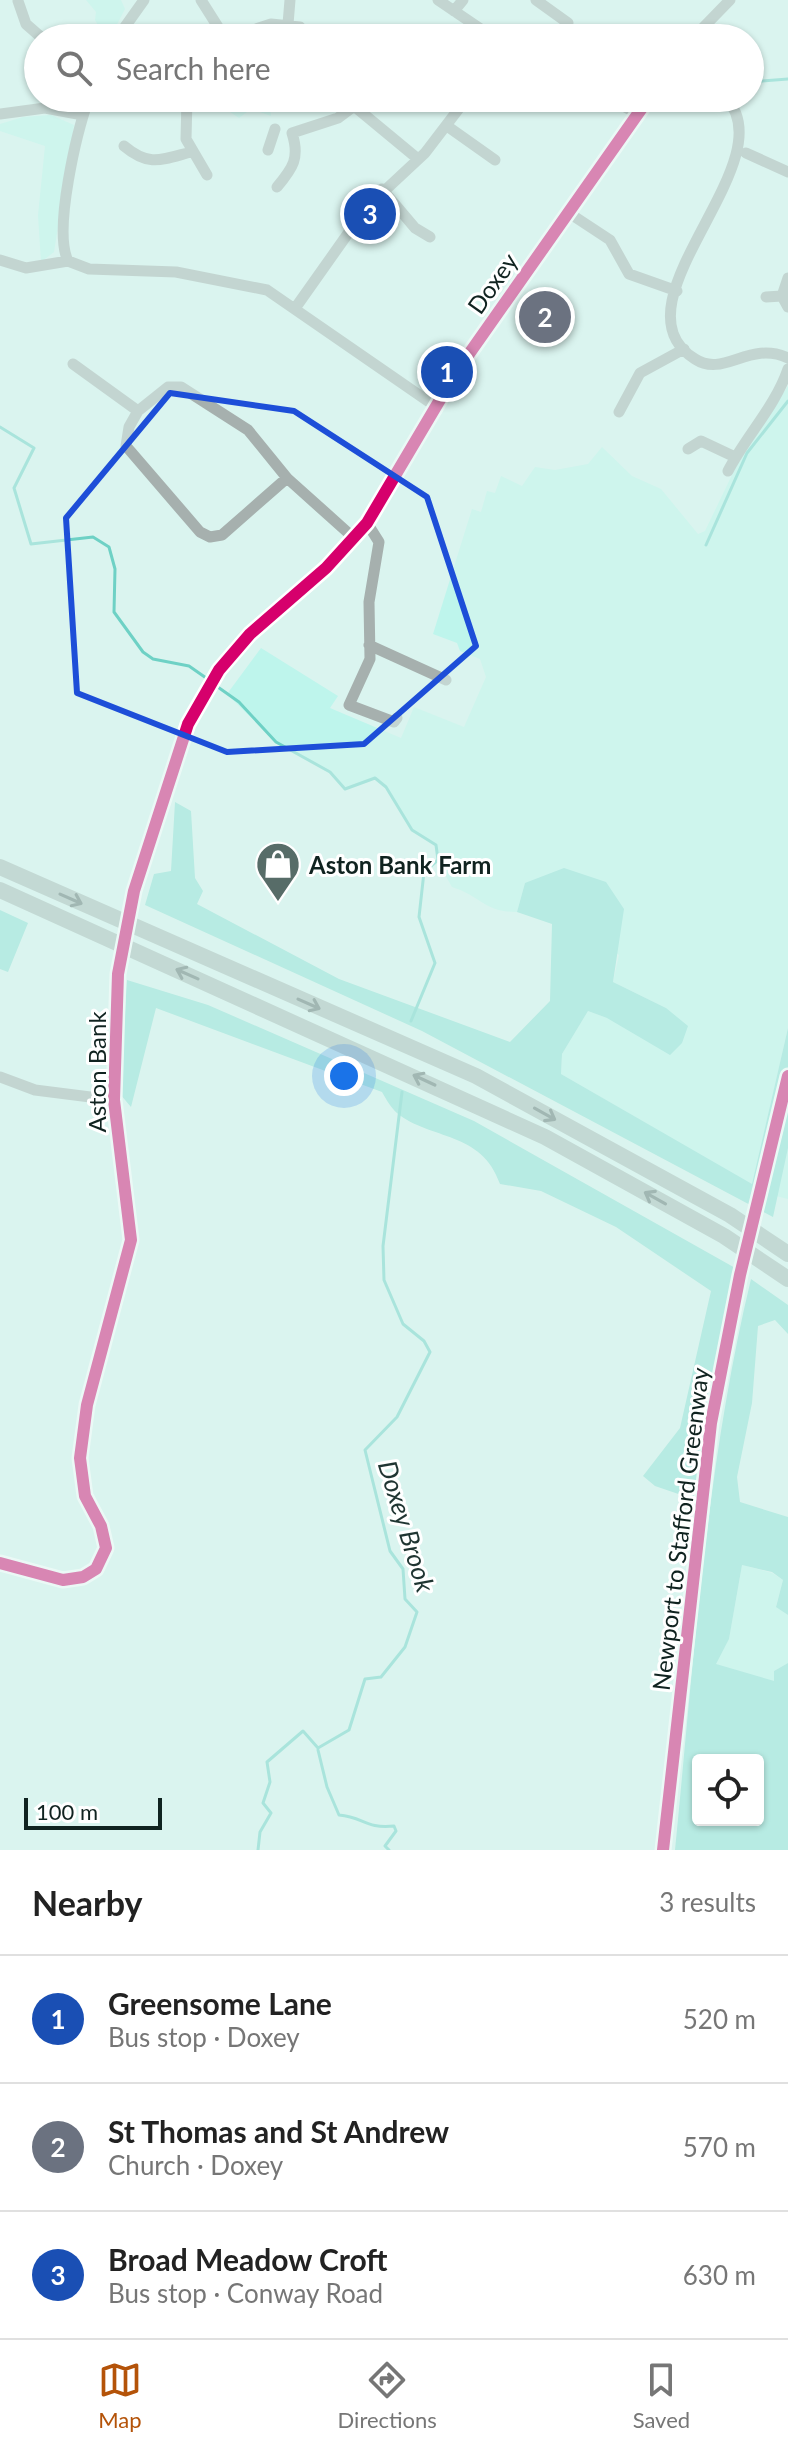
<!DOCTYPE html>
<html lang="en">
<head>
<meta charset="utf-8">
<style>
	:root { --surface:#fff; --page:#f6f6f6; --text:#222; --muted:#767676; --line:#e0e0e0; --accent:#b45309 }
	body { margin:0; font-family:Lato,sans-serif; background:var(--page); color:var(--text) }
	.controls { position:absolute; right:24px; bottom:24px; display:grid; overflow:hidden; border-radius:8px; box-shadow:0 2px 6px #0004 }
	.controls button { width:72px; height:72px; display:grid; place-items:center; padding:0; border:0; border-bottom:2px solid var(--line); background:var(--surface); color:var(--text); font:40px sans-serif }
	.scale { position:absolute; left:24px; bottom:20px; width:138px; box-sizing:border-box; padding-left:8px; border:4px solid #102320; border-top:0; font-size:22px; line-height:28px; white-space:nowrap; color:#102320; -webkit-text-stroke:6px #fff; paint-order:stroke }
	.you { position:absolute; left:344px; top:1076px; width:28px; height:28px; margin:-20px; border:6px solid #fff; border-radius:50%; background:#1a73e8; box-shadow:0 0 0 12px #1a73e833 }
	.badge { display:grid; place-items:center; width:52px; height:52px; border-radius:50%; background:var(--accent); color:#fff; font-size:26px; font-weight:700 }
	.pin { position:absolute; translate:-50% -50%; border:4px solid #fff; box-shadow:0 2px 8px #0006 }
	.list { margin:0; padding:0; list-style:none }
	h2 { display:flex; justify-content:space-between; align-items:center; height:104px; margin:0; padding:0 32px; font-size:34px }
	h2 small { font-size:26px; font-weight:400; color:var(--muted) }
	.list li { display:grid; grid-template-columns:52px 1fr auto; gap:24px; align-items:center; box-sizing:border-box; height:128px; padding:0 32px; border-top:2px solid var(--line) }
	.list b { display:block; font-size:30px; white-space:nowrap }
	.list p { margin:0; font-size:26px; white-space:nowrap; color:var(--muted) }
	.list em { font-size:26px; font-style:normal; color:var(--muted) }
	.icon { flex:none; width:44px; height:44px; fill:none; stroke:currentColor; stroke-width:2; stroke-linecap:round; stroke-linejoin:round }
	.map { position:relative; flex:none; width:788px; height:1850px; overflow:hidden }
	.search { position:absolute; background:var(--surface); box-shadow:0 2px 6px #0004; left:24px; right:24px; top:24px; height:88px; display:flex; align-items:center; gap:20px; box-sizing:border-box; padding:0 28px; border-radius:44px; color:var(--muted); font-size:30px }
	.sheet { height:488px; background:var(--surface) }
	nav { display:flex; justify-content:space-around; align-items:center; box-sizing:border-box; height:112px; border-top:2px solid var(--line); background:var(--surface); font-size:22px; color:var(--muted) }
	nav a { display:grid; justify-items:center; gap:4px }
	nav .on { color:var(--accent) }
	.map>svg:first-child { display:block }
	.green { fill:#bef5ec }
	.forest { fill:#8cdfd4; fill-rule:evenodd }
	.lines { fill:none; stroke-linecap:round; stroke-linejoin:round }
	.stream { stroke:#6ed1c5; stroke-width:3 }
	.minor { stroke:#a6b0ae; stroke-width:11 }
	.highway { stroke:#a6b8b4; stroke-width:16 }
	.minor-bridge { stroke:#a6b0ae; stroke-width:11 }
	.cycleway-casing { stroke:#fff; stroke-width:17 }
	.cycleway { stroke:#d6006c; stroke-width:12 }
	.oneway { stroke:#5b6e6a }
	.marked { fill:none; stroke:#1d4ed8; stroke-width:6; stroke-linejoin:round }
	.labels { text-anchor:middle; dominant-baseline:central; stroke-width:6; stroke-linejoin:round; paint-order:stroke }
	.street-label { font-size:24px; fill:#102320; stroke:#fff }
	.poi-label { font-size:24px; font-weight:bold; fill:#102320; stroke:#fff; text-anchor:start }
	.water-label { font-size:26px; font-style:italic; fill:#1f3532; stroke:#fff }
</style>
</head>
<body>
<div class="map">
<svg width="788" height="1850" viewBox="0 0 788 1850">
	<rect width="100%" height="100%" fill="#daf4ef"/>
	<path class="green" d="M86,0H121L125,9L110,38H100L102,32L95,20L96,12Z
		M232,98H272L269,99L271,116L251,109L239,118L230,112Z
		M51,115L74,125L54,252L41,262L38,215L45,146L0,131V124L23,117Z
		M788,386V1028L752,1185L561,1074L562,1054L588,1011L607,1018L666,1008L613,982L619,955L525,883L517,912C484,912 481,896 452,887L441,868L436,845L412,830L386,788L375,778L345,789L330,772L276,742L227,694L261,648L338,696L330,708L401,738L414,707L464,727L486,677L480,659L460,651L457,643L433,634L472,509L481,512L487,491L495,493L501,476L522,486L535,467L555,470L588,464L602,447L632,476L661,489L698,534L705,531L744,450Z
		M788,1148V1199L776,1196Z
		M742,1565L772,1573L783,1580L776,1606L788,1615V1663L774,1671L775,1682L715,1665L729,1639Z"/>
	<path class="forest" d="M175,802L191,811L195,878L203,891L197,904L339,979L510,1042L550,1001L552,924L517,912L525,883L564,868L606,882L624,909L613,982L666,1008L688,1026L682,1043L670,1055L607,1018L588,1011L562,1054L561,1074L752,1184L788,1028V1148L773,1217L422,1031L145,905L154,874L171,871Z
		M0,910L28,923L8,972L0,969Z
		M127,980L208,1005L474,1121L737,1269L728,1302L693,1499L655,1486L643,1476L680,1428L711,1291L616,1227L541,1191L500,1184C482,1131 430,1140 397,1113C391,1108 386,1099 382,1092L156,1008L131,1107L120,1094Z
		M751,1279L788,1305V1334L775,1320L758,1326L752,1403L737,1477L740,1502L788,1517V1615L776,1607L783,1580L772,1572L742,1565L729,1639L716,1664L774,1681V1671L788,1663V1850H675C694,1659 706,1466 751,1279ZM698,1760H758V1820H698Z"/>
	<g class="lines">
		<path class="stream" d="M750,82L788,79
			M0,427L34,448L14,488L31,544L93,537L109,547L115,569L114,612L143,652L153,659L189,666L209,680
			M706,545L747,453L788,401
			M215,685L239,702L276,742L330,772L345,789L375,778L386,787L412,830L436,845L438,860L424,872L419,917L435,963L411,1021
			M318,1750L327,1787L339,1815C364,1817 365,1829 394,1826L396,1831L385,1846L389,1850
			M258,1850L260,1832L271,1813L263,1803L270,1782L267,1762L303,1731L318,1748L349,1730L365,1679L381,1677L405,1647L417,1612L405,1599L403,1569L390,1551L365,1450L397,1417L430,1352L424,1341L403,1324L384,1280L383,1246L402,1092"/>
		<path class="minor" d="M201,0L225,38
			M438,0L494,38
			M536,0L568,23
			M18,1L26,24L42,38
			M454,11L463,0
			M288,24L290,0
			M117,38L144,0
			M229,38L271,24L300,27
			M693,38L730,0
			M89,98C77,131 53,230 68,261L89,269L176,272L267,290L435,406
			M187,98L186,139L207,175
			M608,98L638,114
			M726,98C788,162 607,304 695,359C724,378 749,340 788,358
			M0,114L45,108L83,115
			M447,126L495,160
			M124,146C149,167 161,160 191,152
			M268,150L275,129
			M746,153L788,172
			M277,187C293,168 300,158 292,133L338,118L354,106L418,159
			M382,189L415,228L430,237
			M569,213L610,240L629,274L677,291
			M0,260L26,268L68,261
			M788,278L782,296L788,307
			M766,297L782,296
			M296,307L366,208L425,153L467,98
			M73,364L138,411L168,387H181L248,430L287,478L355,539
			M138,411L129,427L126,446L200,532L210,537L222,535L287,478
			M619,412L640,373L684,349
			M688,449L701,441L735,457
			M728,471C746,436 775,407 788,369
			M367,523L379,542L369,602L370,659L349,705L394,722L397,718
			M369,645L446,680
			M134,891L188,724L219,670L250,634L326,568L367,523L457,371L649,98
			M0,1077L35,1090L114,1100
			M0,1563L63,1580L83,1577L96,1569L106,1548L101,1526L85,1496L80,1458L87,1405L131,1240L114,1100L118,974"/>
		<path class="highway" d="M0,867L476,1076L730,1215L788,1254
			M0,890L545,1137L724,1236L788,1279"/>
		<path class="minor-bridge" d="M118,974L134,891"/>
		<g class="cycleway-casing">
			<path id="cycleway" d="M0,1563L63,1580L83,1577L96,1569L106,1548L101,1526L85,1496L80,1458L87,1405L131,1240L114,1100L118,974L134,891L188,724L219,670L250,634L326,568L367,523L457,371L649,98
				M663,1850L711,1423L740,1275L788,1076"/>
		</g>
		<use href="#cycleway" class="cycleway"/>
	</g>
	<defs><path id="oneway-shaft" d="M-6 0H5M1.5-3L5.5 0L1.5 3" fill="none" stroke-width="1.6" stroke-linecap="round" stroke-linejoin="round" transform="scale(2)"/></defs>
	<g class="oneway">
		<use href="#oneway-shaft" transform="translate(71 899) rotate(24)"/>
		<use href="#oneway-shaft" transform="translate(187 974) rotate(-156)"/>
		<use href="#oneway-shaft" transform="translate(309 1004) rotate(24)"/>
		<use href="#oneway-shaft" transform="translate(424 1080) rotate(-155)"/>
		<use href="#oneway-shaft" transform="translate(545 1114) rotate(29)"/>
		<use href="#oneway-shaft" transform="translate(655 1198) rotate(-151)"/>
	</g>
	<path d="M0 0H788V1850H0ZM170,393L294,411L427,497L476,646L364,744L227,752L77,693L66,518Z" fill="#daf4ef" fill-opacity=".55" fill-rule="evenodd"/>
	<path class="marked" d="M170,393L294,411L427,497L476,646L364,744L227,752L77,693L66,518Z"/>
	<defs>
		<g id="shop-pin" transform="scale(2.3)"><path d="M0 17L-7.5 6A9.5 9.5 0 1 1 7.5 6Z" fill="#576c68" stroke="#fff"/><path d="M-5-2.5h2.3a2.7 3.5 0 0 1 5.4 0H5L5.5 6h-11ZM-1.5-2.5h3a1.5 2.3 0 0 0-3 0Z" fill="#fff"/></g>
	</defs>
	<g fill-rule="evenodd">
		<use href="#shop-pin" x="278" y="864"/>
	</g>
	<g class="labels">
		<g class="street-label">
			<text transform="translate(492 283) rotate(-55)">Doxey</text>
			<text transform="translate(96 1072) rotate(-90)">Aston Bank</text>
			<text transform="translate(680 1529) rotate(-83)">Newport to Stafford Greenway</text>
		</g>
		<g class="poi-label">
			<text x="309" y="864">Aston Bank Farm</text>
		</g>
		<g class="water-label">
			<text transform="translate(407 1526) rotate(73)">Doxey Brook</text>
		</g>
	</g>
</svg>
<div class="controls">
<button><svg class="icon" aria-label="locate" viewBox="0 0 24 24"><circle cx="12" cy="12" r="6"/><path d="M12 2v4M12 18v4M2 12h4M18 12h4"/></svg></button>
</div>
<div class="scale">100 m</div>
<div class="you"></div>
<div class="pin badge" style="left:447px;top:372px;background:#1a4fb4">1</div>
<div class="pin badge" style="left:545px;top:317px;background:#6b7280">2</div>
<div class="pin badge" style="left:370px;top:214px;background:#1a4fb4">3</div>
<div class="search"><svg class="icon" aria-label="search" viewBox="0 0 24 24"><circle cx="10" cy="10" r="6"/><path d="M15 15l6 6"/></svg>Search here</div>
</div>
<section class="sheet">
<h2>Nearby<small>3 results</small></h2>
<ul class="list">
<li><span class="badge" style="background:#1a4fb4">1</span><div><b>Greensome Lane</b><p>Bus stop · Doxey</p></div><em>520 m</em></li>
<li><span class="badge" style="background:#6b7280">2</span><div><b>St Thomas and St Andrew</b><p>Church · Doxey</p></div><em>570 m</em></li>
<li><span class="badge" style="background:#1a4fb4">3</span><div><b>Broad Meadow Croft</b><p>Bus stop · Conway Road</p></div><em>630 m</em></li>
</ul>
</section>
<nav>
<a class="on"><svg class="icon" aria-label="map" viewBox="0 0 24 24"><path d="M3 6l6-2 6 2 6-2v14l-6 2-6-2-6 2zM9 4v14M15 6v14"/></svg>Map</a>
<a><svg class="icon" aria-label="directions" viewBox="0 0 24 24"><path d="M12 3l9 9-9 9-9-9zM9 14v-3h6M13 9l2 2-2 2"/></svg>Directions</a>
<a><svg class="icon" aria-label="saved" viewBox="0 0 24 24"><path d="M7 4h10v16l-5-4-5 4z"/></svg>Saved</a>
</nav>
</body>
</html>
